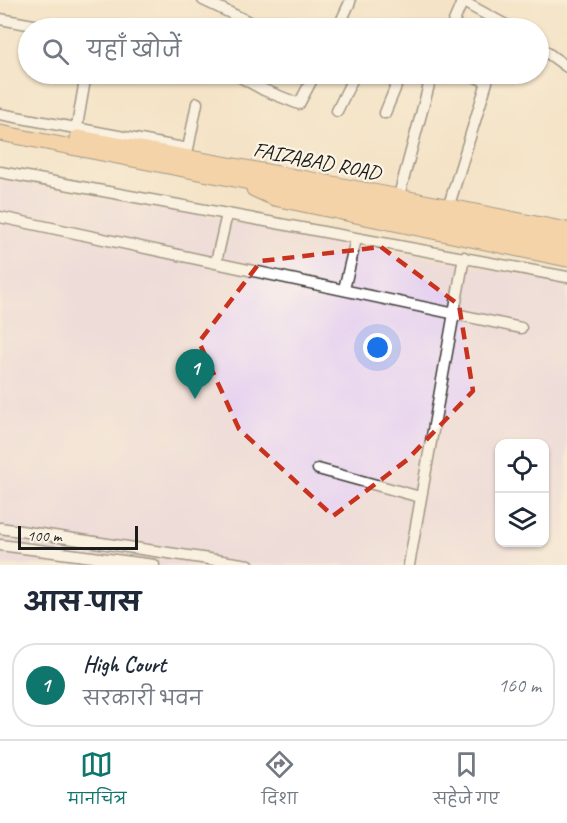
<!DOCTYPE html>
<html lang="hi">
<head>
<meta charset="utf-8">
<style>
	:root { --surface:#fff; --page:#f6f6f7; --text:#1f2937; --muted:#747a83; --line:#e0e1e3; --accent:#0f766e }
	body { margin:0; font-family:Caveat,"Playpen Sans Deva",sans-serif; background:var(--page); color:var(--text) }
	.controls { position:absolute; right:18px; bottom:18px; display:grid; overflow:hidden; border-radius:12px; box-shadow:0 2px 4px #0004 }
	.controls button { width:54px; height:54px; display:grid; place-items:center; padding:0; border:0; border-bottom:2px solid var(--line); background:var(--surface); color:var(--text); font:30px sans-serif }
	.scale { position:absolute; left:18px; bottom:15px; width:120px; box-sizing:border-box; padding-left:6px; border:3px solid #1c1c1c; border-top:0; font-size:16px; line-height:21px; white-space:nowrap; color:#1c1c1c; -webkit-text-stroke:4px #fcf5e5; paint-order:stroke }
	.you { position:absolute; left:378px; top:348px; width:21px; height:21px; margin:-15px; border:4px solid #fff; border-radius:50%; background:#1a73e8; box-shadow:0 0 0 9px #1a73e833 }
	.badge { display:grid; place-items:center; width:39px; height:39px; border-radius:50%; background:var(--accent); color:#fff; font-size:20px; font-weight:700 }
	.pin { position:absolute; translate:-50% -50px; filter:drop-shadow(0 2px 3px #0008) }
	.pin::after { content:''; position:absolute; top:32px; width:21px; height:18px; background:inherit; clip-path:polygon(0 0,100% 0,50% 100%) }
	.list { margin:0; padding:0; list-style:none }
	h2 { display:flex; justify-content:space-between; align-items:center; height:78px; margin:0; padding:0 24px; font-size:26px }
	h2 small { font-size:20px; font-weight:400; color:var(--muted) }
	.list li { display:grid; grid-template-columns:39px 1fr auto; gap:18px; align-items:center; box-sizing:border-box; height:84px; margin:0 12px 12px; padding:0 12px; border:2px solid var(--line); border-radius:24px }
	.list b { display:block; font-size:22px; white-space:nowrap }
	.list p { margin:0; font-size:20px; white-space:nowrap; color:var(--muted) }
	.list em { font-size:20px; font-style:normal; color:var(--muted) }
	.icon { flex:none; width:33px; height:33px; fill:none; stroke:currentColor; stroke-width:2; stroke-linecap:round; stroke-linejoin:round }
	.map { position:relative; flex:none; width:567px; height:565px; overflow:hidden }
	.search { position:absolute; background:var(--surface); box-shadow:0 2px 4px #0004; left:18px; right:18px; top:18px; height:66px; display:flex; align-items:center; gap:15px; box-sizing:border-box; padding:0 21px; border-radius:33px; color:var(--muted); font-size:22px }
	.sheet { height:174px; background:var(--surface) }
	nav { display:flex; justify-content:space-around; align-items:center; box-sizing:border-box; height:84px; border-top:2px solid var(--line); background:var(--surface); font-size:16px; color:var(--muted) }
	nav a { display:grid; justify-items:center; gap:3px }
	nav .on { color:var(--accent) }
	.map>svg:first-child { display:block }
	.built { fill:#e6d2f0; fill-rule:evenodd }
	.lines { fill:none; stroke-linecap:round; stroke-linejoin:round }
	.minor-casing { stroke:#3c3a36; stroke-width:13 }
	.highway-casing { stroke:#3c3a36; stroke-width:17 }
	.minor { stroke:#fff; stroke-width:10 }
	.highway { stroke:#f5be86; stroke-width:15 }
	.marked { fill:none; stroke:#c8321e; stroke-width:4.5; stroke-dasharray:12 8; stroke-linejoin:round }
	.labels { text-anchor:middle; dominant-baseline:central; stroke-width:4.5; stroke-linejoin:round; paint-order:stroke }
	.street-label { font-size:21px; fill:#1c1c1c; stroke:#fcf5e5 }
</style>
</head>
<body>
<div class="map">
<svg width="567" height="565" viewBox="0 0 567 565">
	<rect width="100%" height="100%" fill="#fcf5e5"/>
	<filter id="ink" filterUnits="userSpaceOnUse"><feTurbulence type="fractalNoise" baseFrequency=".0167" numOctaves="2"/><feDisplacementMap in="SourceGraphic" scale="12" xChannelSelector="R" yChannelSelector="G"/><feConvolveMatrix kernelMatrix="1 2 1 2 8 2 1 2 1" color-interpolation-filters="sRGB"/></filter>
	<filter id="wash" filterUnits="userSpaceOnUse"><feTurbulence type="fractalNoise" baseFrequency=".008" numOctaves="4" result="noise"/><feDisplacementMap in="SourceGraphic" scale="24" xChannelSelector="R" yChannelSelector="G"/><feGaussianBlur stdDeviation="1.35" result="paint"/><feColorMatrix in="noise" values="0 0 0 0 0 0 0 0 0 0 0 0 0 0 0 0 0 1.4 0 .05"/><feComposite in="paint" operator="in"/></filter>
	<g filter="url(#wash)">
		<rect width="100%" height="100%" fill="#f4e3c7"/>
		<path class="built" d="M0,178L567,283V565H235L0,532ZM500,443H544V542H500Z
			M0,535L213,565H0Z"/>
	</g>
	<g filter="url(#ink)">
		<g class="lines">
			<g class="minor-casing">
				<path id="minor" d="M203,0L262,28
					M460,0L511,28
					M0,19L50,28
					M338,28L350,2
					M451,28L463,0
					M538,46L567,67
					M235,74L264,90L299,104L315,74
					M403,74L429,81
					M337,111L355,74
					M385,113L401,74
					M0,114L183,148L192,159
					M76,132L86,74
					M187,154L197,103
					M0,172L567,277
					M398,199L432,74
					M448,208L487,82L469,74
					M0,217L521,328
					M216,262L227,214
					M344,289L356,239
					M318,469L420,497
					M0,528L249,565
					M0,545L154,565
					M409,565L464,257"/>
			</g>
			<g class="highway-casing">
				<path id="highway" d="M0,133L567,244
					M78,138L312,180L567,230
					M254,189L274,198L567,259"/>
			</g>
			<use href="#minor" class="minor"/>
			<use href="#highway" class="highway"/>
		</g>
	</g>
	<path d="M0 0H567V565H0ZM381,247L459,305L473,391L407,460L333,516L239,429L199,342L261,261Z" fill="#f4e3c7" fill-opacity=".55" fill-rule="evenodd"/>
	<path class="marked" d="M381,247L459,305L473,391L407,460L333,516L239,429L199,342L261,261Z"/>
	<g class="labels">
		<g class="street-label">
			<text transform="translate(317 161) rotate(11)">FAIZABAD ROAD</text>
		</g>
	</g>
</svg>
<div class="controls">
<button><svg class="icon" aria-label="locate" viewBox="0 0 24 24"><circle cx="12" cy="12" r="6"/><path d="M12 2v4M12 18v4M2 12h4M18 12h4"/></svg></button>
<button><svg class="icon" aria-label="layers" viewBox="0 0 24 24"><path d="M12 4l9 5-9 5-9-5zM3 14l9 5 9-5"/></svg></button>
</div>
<div class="scale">100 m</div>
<div class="you"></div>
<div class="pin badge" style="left:195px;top:399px">1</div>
<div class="search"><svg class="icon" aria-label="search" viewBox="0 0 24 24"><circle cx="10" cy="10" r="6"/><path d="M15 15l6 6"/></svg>यहाँ खोजें</div>
</div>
<section class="sheet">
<h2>आस-पास<small></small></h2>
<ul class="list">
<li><span class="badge">1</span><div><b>High Court</b><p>सरकारी भवन</p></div><em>160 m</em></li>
</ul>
</section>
<nav>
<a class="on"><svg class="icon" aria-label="map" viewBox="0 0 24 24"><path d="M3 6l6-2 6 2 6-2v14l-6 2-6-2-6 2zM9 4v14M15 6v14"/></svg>मानचित्र</a>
<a><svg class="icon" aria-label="directions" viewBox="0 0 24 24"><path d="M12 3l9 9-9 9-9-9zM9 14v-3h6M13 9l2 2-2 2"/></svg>दिशा</a>
<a><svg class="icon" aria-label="saved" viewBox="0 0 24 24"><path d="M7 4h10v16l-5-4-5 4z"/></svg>सहेजे गए</a>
</nav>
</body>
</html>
